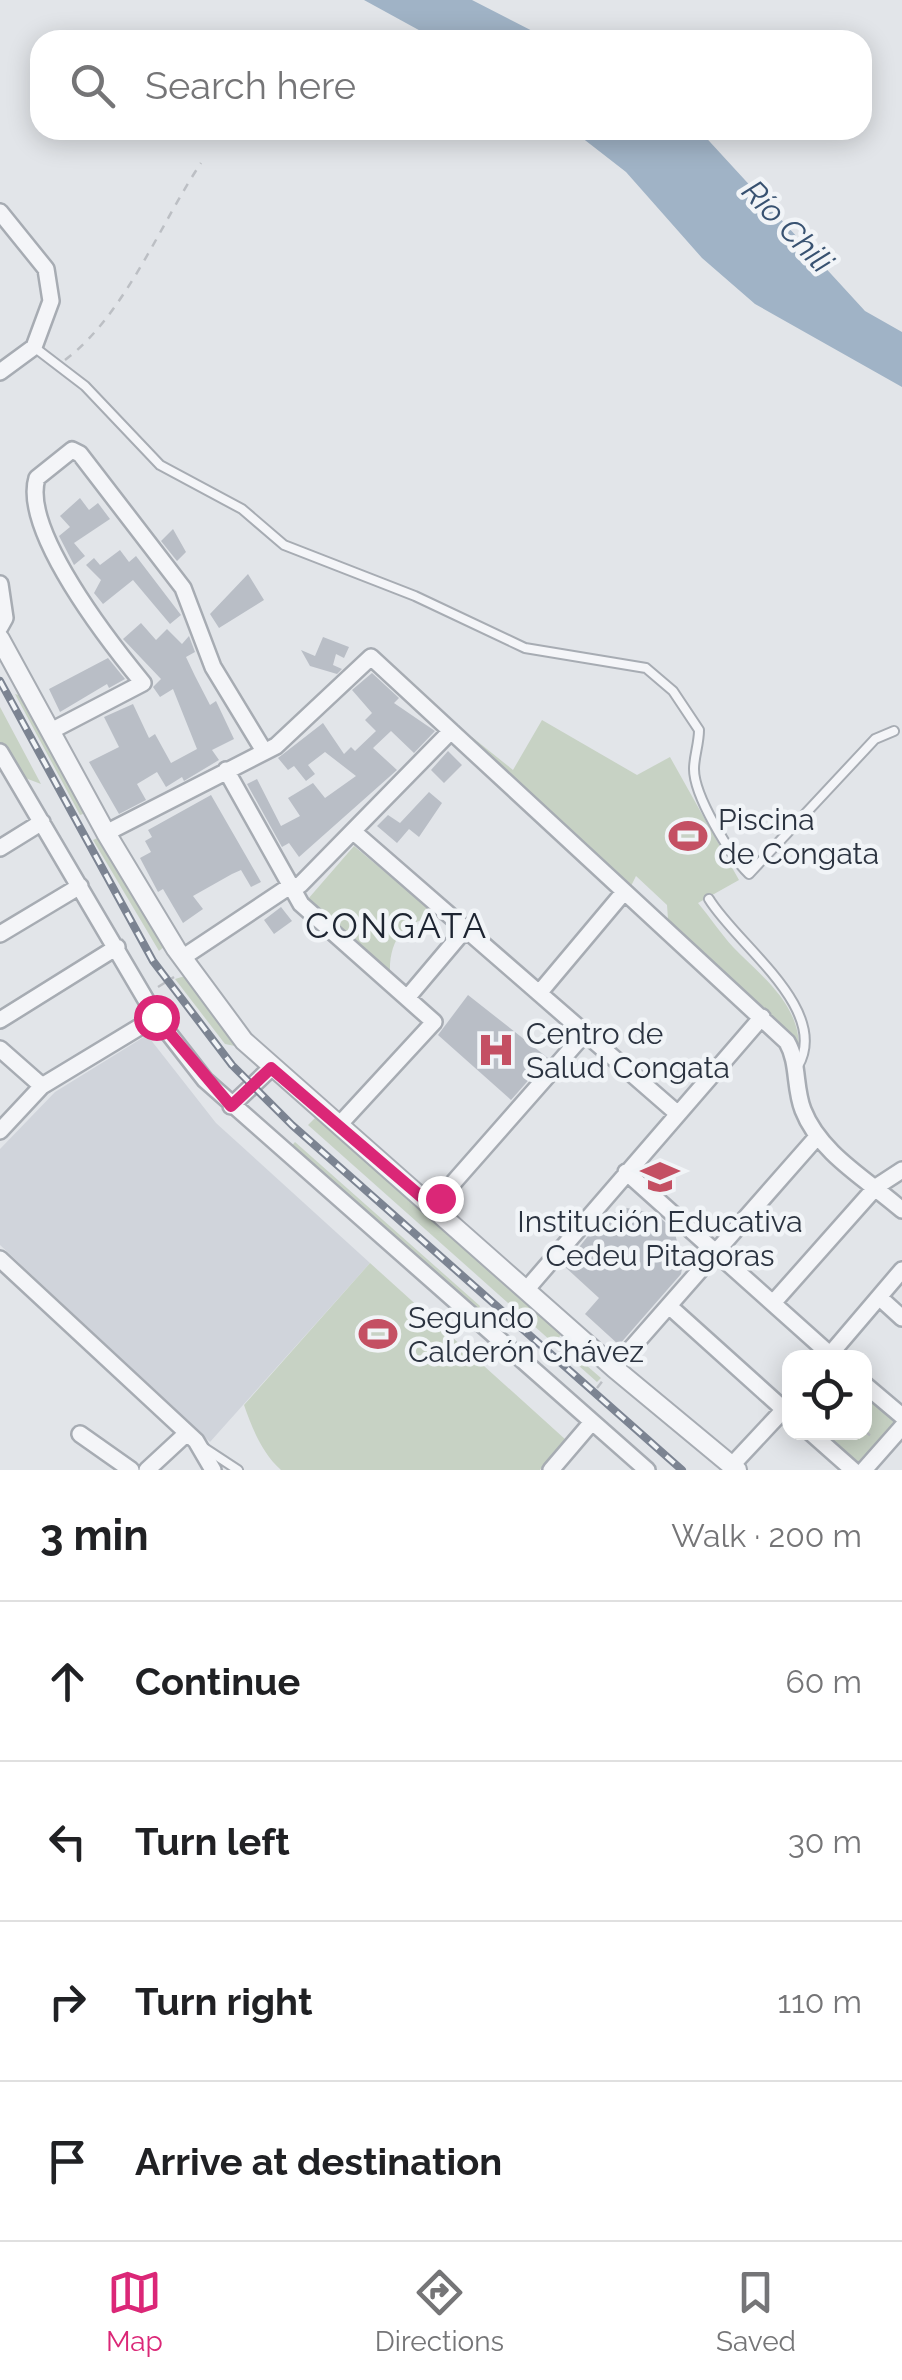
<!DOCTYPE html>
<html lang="en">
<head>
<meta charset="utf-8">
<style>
	:root { --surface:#fff; --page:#f6f6f6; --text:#202124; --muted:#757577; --line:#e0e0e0; --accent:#db2777 }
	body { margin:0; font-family:Raleway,sans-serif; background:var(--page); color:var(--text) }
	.controls { position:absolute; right:30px; bottom:30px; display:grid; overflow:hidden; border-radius:20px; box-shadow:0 5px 25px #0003 }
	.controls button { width:90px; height:90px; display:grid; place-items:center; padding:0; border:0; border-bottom:2px solid var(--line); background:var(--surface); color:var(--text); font:50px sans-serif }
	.stop { position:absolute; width:30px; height:30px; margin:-22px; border:8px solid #db2777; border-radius:50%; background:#fff }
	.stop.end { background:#db2777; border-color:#fff; box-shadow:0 2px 10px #0008 }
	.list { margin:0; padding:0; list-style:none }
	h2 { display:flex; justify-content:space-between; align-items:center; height:130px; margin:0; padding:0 40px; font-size:42px }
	h2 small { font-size:32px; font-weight:400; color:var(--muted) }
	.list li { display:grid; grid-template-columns:65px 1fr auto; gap:30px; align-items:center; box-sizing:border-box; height:160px; padding:0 40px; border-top:2px solid var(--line) }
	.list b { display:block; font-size:38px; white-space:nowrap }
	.list em { font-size:32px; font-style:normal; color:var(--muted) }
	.icon { flex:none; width:55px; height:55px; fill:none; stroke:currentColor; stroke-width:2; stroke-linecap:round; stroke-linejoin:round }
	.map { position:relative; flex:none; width:902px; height:1470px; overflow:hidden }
	.search { position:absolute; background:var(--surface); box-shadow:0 5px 25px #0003; left:30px; right:30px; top:30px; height:110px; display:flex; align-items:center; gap:25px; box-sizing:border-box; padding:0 35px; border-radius:30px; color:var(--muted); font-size:38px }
	.sheet { height:770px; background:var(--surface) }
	nav { display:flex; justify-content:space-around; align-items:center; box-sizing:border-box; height:140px; border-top:2px solid var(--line); background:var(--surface); font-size:28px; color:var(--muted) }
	nav a { display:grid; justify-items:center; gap:5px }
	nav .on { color:var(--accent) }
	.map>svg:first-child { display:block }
	.built { fill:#d0d4db }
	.green { fill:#c7d2c4 }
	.water { fill:#a0b3c6 }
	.building { fill:#b9bec6 }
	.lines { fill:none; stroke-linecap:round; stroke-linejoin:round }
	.service-casing { stroke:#a7acb3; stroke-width:12 }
	.minor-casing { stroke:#a7acb3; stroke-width:20 }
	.tertiary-casing { stroke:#a7acb3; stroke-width:22 }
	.path { stroke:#bcbfc4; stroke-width:2.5; stroke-dasharray:8 8; stroke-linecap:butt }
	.service { stroke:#f4f5f8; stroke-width:8 }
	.minor { stroke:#f4f5f8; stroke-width:15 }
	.tertiary { stroke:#f4f5f8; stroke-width:18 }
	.rail-casing { stroke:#7c8492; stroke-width:8 }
	.rail { stroke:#f1f4f7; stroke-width:4; stroke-dasharray:11; stroke-linecap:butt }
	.route { stroke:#db2777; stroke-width:12 }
	.labels { text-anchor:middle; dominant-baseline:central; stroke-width:9; stroke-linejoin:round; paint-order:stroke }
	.poi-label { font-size:30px; fill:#2b3340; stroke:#f1f4f7; text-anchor:start }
	.water-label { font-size:32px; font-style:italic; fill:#385271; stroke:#f1f4f7 }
	.quarter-label { font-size:35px; letter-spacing:2.5px; fill:#1d2431; stroke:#f1f4f7 }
</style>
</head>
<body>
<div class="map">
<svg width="902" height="1470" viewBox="0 0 902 1470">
	<rect width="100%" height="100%" fill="#e2e5e9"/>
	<path class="built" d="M147,1035L216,1123L370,1263L210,1442L0,1245V1149L55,1092Z"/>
	<path class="green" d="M15,694L22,696L86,813L80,815Z
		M0,707L41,784L20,776L0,743Z
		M542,720L637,775L670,757L739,880L698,903C710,917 721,934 733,947C763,978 801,1004 799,1052L784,1030L668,919L667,905L636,876L631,886L470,740L472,737L513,770Z
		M100,837L166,945L159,951L93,840Z
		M354,846L440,918C406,917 389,939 390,972L308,899Z
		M185,976L237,1044L235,1046L225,1044L175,979Z
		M318,1115L564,1331L557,1340L601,1378L597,1382L308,1125Z
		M295,1142L480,1306L479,1308L470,1310L288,1150Z
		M370,1263L566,1440L540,1470H281C262,1453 252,1428 244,1405Z
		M865,1389L900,1420L858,1468L817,1433L864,1432Z"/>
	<path class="water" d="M364,0H472L550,40H437Z
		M572,130H699L865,311L902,332V387L755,304L702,258L626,172Z"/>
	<path class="building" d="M80,498L89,510L98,503L110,519L74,543L85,556L74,565L59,536L70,527L60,516Z
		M173,529L186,552L177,561L161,541Z
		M120,550L129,562L136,556L181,615L170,624L133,580L103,604L94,593L101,580L86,565L94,558L100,565Z
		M248,574L264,600L219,628L210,614Z
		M141,623L156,640L167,629L182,644L189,636L195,652L186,657L195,676L210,705L216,701L234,739L212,750L219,760L184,781L182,777L166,787L157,772L137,784L146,800L119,814L89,762L119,747L104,717L133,704L149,738L155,734L171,763L197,749L173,689L160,697L153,687L161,679L123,639Z
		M323,637L349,647L344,658L336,654L333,665L342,669L337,674L310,666L301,650L315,656Z
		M108,658L125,679L109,688L107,684L60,712L49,689Z
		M372,673L399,698L394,703L435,731L414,753L391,731L373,748L397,770L299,857L289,843L282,847L247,784L257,779L281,826L300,816L288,798L313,783L325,798L356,776L325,752L308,765L315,774L306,781L294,766L288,770L278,758L323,723L344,754L351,747L355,751L376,731L365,720L372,713L352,690Z
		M448,751L462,765L444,783L431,770Z
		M429,792L442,803L419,837L409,829L397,843L377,826L388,815L400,823Z
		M211,795L261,882L251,887L241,870L232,874L193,896L203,909L183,923L163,889L158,892L140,858L151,852L145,841L152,837L148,830Z
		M281,907L292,921L274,934L264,920Z
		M468,995L548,1058L511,1100L438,1035Z
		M627,1208L656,1214L674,1230L683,1264L681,1274L619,1345L585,1314L599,1298L564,1266L604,1216Z"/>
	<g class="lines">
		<g class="service-casing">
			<path id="service" d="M34,347L85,386L160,465L242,509L284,545L415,596L525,648L646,668L673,691L699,730C699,744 694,756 694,769C694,796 730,855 749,874L875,739L894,731
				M709,899C736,944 831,1009 798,1066
				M203,1447L238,1470"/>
		</g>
		<g class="minor-casing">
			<path id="minor" d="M0,212L46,269L51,301L34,347L0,372
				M0,584L5,618L0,627
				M51,731L143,683C110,643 21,530 37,478L72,450L80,454L183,588L213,667L264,751
				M0,752L156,1017L205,1080L647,1470
				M226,770L301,904L434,1022L339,1125
				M106,833L276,746L371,657L787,1042C799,1063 794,1087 803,1110C820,1154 868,1180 902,1210
				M355,833L678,1114
				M0,848L42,822
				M0,934L80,886
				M182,958L290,886L300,885L451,731
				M540,992L624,892
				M407,998L467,927
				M0,1020L117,947
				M0,1049L42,1086
				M231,1106L271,1068
				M0,1131L42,1086L156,1017
				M626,1172L834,1358
				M432,1207L586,1032
				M0,1259L196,1441L213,1470
				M526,1290L762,1017
				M879,1297L902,1318
				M773,1303L876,1187L902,1170
				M669,1306L790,1415
				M827,1358L902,1270
				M614,1368L816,1138
				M864,1384L902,1416
				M810,1432L853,1470
				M80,1434L131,1470
				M732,1465L790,1403
				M147,1470L187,1433
				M551,1470L592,1422
				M864,1470L902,1427"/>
		</g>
		<g class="tertiary-casing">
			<path id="tertiary" d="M0,639L106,833L176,949L244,1041L614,1368L737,1470"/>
		</g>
		<path class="path" d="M65,360C125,315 160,224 201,163
			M158,987L174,977
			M597,1388L604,1379
			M864,1430L874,1439"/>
		<use href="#service" class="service"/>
		<use href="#minor" class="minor"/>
		<use href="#tertiary" class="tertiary"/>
		<g class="rail-casing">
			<path id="rail" d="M0,681L153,961L232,1065L292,1125L682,1470"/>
		</g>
		<use href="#rail" class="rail"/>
	</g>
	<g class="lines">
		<path class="route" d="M156,1017L231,1106L271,1068L432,1206L440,1198"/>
	</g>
	<defs>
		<g id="stadium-bare" transform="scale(3)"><path d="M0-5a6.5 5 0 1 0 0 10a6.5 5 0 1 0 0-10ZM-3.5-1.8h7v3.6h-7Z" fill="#c45063" stroke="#f1f4f7" stroke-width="2.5" paint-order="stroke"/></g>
		<g id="hospital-bare" transform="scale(3)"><path d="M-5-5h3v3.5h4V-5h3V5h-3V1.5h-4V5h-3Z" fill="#c45063" stroke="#f1f4f7" stroke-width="2.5" paint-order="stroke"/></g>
		<g id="school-bare" transform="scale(3)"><path d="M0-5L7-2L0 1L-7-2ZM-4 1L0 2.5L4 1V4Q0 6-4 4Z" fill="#c45063" stroke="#f1f4f7" stroke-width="2.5" paint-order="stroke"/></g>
	</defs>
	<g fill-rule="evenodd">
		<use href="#stadium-bare" x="688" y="836"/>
		<use href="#hospital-bare" x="496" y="1050"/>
		<use href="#school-bare" x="660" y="1177"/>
		<use href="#stadium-bare" x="378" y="1334"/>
	</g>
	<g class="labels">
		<g class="poi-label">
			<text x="718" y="819">Piscina<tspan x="718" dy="34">de Congata</tspan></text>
			<text x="526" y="1033">Centro de<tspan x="526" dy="34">Salud Congata</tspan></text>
			<text x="660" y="1221" text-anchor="middle">Institución Educativa<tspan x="660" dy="34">Cedeu Pitagoras</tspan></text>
			<text x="408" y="1317">Segundo<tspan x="408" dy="34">Calderón Chávez</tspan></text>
		</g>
		<g class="water-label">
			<text transform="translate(788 226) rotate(46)">Río Chili</text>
		</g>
		<g class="quarter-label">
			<text x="397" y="925">CONGATA</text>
		</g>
	</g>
</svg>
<div class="controls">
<button><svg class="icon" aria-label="locate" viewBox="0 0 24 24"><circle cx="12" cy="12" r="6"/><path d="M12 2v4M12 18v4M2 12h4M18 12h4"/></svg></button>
</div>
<div class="stop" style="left:156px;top:1017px"></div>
<div class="stop end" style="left:440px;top:1198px"></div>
<div class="search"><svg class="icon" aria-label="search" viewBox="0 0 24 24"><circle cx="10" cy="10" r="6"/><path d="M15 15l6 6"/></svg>Search here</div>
</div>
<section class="sheet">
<h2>3 min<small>Walk · 200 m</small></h2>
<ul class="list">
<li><svg class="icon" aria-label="ahead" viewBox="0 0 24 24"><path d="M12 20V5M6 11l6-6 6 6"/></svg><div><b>Continue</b></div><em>60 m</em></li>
<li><svg class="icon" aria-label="left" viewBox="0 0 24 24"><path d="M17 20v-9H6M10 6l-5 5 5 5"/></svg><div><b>Turn left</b></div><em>30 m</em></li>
<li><svg class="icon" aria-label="right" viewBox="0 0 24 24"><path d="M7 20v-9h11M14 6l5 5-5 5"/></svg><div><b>Turn right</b></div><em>110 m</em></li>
<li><svg class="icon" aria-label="arrive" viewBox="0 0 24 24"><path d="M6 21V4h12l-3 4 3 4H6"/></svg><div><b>Arrive at destination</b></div></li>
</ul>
</section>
<nav>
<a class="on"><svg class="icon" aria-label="map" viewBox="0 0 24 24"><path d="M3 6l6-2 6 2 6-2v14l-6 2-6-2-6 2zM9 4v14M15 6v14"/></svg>Map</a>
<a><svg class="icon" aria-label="directions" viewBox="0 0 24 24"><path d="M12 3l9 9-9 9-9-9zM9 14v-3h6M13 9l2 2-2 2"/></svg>Directions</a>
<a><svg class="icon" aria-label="saved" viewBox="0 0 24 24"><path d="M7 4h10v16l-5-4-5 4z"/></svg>Saved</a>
</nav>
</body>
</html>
